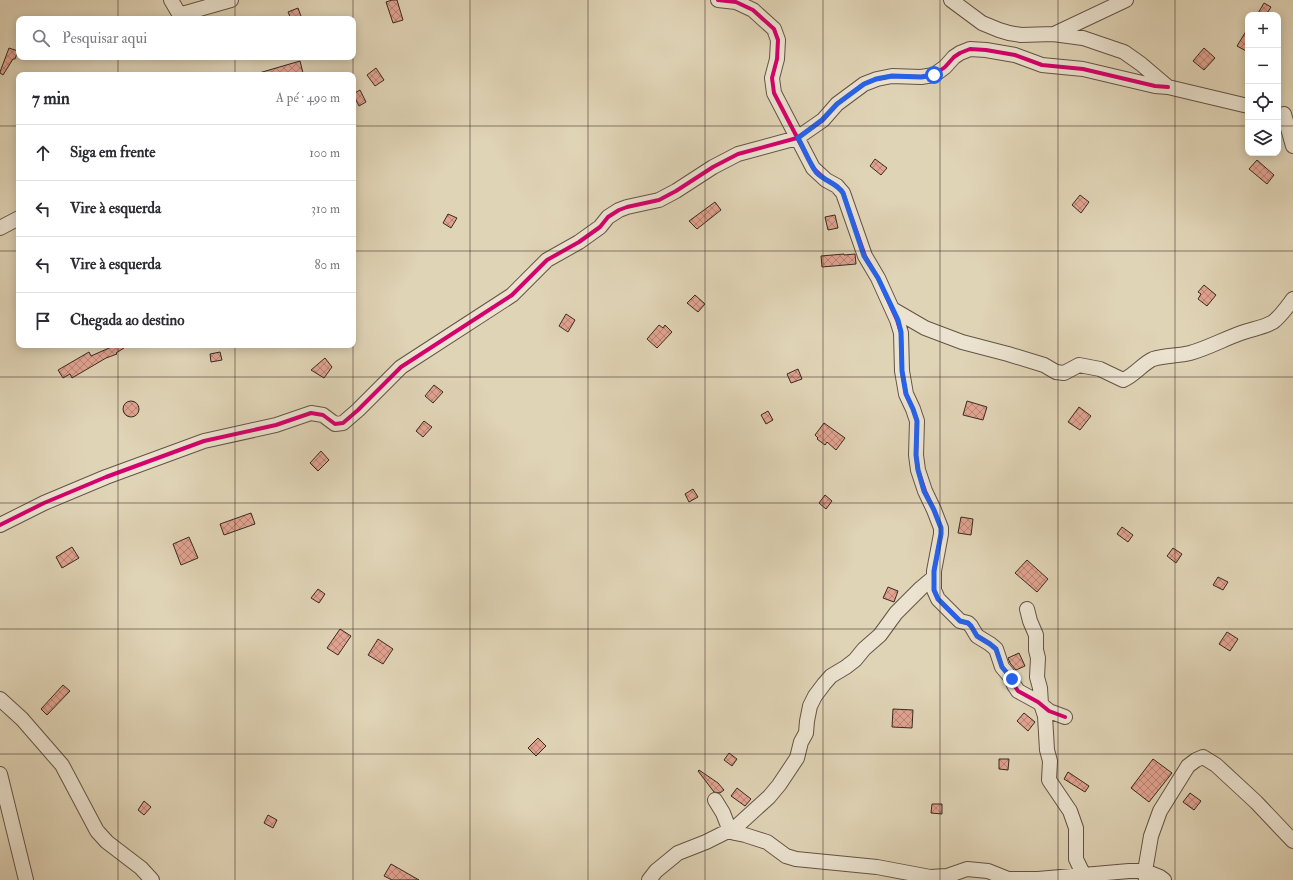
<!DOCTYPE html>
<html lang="pt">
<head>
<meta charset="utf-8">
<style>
	:root { --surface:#fff; --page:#f2f2f3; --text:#2b2b33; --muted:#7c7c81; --line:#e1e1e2 }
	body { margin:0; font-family:"IM FELL Double Pica",serif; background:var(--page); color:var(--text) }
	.controls { position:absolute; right:12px; top:12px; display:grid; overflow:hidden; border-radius:8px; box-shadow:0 2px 10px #0003 }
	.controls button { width:36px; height:36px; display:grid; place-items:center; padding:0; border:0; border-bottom:1px solid var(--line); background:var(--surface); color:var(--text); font:20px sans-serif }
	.stop { position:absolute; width:12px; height:12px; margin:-9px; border:3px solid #2563eb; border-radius:50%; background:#fff }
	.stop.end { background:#2563eb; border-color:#fff; box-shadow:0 1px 4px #0008 }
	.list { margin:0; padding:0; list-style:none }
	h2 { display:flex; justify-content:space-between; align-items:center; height:52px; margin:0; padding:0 16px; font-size:17px }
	h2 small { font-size:13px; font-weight:400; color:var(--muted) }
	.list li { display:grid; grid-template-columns:26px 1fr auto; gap:12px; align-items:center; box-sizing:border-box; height:56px; padding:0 16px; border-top:1px solid var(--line) }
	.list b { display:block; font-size:15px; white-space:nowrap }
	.list em { font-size:13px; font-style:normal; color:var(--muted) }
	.icon { flex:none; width:22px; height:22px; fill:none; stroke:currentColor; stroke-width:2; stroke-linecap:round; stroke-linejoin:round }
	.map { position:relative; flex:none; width:1293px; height:880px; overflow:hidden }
	.search { position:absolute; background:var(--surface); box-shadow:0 2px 10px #0003; left:16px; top:16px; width:340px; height:44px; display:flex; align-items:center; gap:10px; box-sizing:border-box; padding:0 14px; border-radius:8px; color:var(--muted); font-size:15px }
	.panel { position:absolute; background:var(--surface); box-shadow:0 2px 10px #0003; left:16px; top:72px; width:340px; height:276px; border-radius:8px }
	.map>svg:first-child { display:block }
	.building { fill:url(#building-cross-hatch); stroke:#3a2920 }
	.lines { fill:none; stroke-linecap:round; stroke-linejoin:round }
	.minor-casing { stroke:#645446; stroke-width:16 }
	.minor { stroke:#ebe3d0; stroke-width:14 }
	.cycleway-casing { stroke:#ebe3d0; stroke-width:6 }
	.cycleway { stroke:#d6006c; stroke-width:4 }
	.route { stroke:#2563eb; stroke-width:5 }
	.grid { fill:none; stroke:#3a2920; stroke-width:1; stroke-opacity:0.55 }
</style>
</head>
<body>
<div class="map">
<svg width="1293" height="880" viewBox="0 0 1293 880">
	<defs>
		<pattern id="building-cross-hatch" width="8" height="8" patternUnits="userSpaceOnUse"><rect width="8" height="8" fill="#e1a390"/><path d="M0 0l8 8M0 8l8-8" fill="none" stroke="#b78575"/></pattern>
	</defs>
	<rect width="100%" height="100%" fill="#e0d4b6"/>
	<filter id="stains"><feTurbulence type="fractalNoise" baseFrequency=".005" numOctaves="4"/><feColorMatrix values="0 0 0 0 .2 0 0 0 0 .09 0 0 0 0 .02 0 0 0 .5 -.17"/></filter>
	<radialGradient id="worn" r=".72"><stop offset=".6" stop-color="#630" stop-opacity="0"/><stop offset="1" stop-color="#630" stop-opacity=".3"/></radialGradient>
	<path class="building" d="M392,0H397L403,20L393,23L386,2Z
		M1264,3L1271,7L1266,15H1257Z
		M298,8L302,19H291L288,12Z
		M1248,28V52L1237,46Z
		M9,48L18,51L15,59H13L3,75L0,73V72Z
		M1204,48L1215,58L1204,70L1193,61Z
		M300,61L303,73L297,75H259V73Z
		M376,68L384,80L375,86L367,75Z
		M360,90L366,102L359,106L353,94Z
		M875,159L887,168L881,175L870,166Z
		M1257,160L1274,175L1267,184L1249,169Z
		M1080,195L1089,202L1081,213L1072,205Z
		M715,202L721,210L697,229L689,221Z
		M448,214L457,218L451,228L443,223Z
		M835,215L838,228L828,230L825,217Z
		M844,254V255L855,254L856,264L822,267L821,256Z
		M1204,285L1216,295L1207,306L1198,299L1201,294L1198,292Z
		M695,295L705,304L698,312L687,303Z
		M566,314L575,320L568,332L559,326Z
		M659,325L663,328L665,325L672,332L657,348L647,339Z
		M116,345H123L124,348L116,353L117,354L106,358L72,378L70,374L63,378L58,370L89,352L91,356Z
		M220,352L222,360L211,362L210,354Z
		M325,358L332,367L324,378L311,370Z
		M798,369L802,379L791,383L787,374Z
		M434,385L443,392L433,403L425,396Z
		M123 409a8 8 0 1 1 16 0a8 8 0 1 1-16 0Z
		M967,401L987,407L983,420L963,415Z
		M1079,407L1091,416L1080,430L1068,422Z
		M768,411L773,420L766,424L761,415Z
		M424,421L432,427L423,437L416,431Z
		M824,423L845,438L836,450L827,442L825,445L817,439L818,438L815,435Z
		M321,451L329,460L318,471L310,463Z
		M693,489L698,497L689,502L685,494Z
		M825,495L832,501L826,509L819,503Z
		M251,513L255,524L224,535L220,524Z
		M961,517L973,519L971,535L958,533Z
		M1122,527L1133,535L1128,542L1117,534Z
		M189,537L198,558L181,565L173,544Z
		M72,547L79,558L62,568L56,557Z
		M1173,548L1182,554L1176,563L1167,556Z
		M1027,560L1048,579L1037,592L1015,573Z
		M1218,577L1228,582L1223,590L1213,585Z
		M888,587L898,591L894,602L883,598Z
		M318,589L325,594L319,603L311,598Z
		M340,629L351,636L338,655L327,648Z
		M1227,632L1238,639L1230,651L1219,644Z
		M378,639L393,649L383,664L368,655Z
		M1019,653L1025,666L1016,670L1010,663L1008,658Z
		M63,685L70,691L47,715L41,709Z
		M893,709L913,710L912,728L892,727Z
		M1024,713L1035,722L1028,731L1017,721Z
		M538,738L546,746L536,756L528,748Z
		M729,753L737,759L732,766L724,760Z
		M999,759H1009L1008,770L999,769Z
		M1153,759L1172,773L1149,802L1131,788Z
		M699,770L718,783L724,790L720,793L714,792L698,771Z
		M1068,772L1089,786L1085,792L1064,779Z
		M737,788L751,799L745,806L731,796Z
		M1190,793L1201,801L1194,810L1183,802Z
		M144,801L151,807L144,815L138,810Z
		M932,804H942V814L931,813Z
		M268,815L277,820L273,828L264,823Z
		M391,864L419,880H392L384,876Z"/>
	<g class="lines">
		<g class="minor-casing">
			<path id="minor" d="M171,0L178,12L182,14L231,0
				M718,0L736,2L753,10L774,29L778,40L777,59L772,78L774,93L813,168L826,180L837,186L843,193L865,256L878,278L897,320L901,333L902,371L906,394L913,409L917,421L916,455L918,470L925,491L934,510L941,528V534L934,571V590L938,599L960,621L968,623L971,626L977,636L990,644L996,649L1002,667L1012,679L1014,685L1018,691L1038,702L1049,711L1065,717
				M951,0L982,23L999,30L1009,33L1021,35L1053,34L1083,38L1124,52L1141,64L1168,87L1248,106
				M1054,34L1126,0
				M1284,114L1293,146
				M0,228L19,218
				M894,310L925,328L962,342L1008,354L1044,365L1056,372L1064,373L1079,365L1100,369L1123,380C1135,375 1142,364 1153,359C1165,355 1178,356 1190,353C1208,348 1224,339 1241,333C1251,329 1263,328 1273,322C1281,316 1287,307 1293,299
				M0,525L44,503L106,477L204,441L276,425L311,413L323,415L335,424L343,423L358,410L401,367L512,295L547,260L579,242L600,227L608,217L619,210L627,207L659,200L676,191L713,167L738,154L797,138L823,120L837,104L864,84L877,79L892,76L921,77L934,75L945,67L954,57L960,53L970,49L986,50L1015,55L1042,65L1083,69L1155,86L1168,87
				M1027,609L1030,621L1036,635V650L1038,658L1037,677L1040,688L1041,704L1045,716L1047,750L1050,761L1049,780L1070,811L1076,828V859L1086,880
				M0,699L22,719L62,765L97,831L107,842L141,868L152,880
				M0,774L26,880
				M715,800L723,813L730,831L735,833L745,835L767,842L786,856L796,859L877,867L930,877L947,876L967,869L988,871L1008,879H1038L1129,871H1145L1146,880
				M649,880L656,871L678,853L706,842L736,827L769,797L779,785L797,758L801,742L806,733L807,721L810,706L815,696L824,684L831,676L846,667L855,660L864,649L880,635L896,613L921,588L934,577
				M1164,880L1160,877L1145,871L1151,836L1160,811L1188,766L1196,760L1203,757L1216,765L1256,802L1293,841"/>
		</g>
		<use href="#minor" class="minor"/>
		<g class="cycleway-casing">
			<path id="cycleway" d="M718,0L736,2L753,10L774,29L778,40L777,59L772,78L774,93L813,168L826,180L837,186L843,193L865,256L878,278L897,320L901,333L902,371L906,394L913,409L917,421L916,455L918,470L925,491L934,510L941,528V534L934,571V590L938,599L960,621L968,623L971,626L977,636L990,644L996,649L1002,667L1012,679L1014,685L1018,691L1038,702L1049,711L1065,717
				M0,525L44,503L106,477L204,441L276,425L311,413L323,415L335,424L343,423L358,410L401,367L512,295L547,260L579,242L600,227L608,217L619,210L627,207L659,200L676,191L713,167L738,154L797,138L823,120L837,104L864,84L877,79L892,76L921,77L934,75L945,67L954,57L960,53L970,49L986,50L1015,55L1042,65L1083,69L1155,86L1168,87"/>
		</g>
		<use href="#cycleway" class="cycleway"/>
	</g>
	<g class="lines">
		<path class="route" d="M934,75L921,77L892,76L876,79L864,84L837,104L822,120L798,138C803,147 810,164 816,172C824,181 837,183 843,193L864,256L878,278L898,320L901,332L902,371L906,394L913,409L917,421L916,455L918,470L924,491L934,510L941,528V534L934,571V590L938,599L960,621L968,623L971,626L977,636L990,644L996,649L1002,667L1012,679"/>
	</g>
	<path class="grid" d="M118,0V19M235,0V19M353,0V19M470,0V880M588,0V880M705,0V880M823,0V880M940,0V880M1058,0V880M1175,0V880M118,57V75M235,57V75M353,57V75M0,126H19M353,126H1248M1278,126H1293M0,251H19M353,251H1293M118,345V880M235,345V880M353,345V880M0,377H1293M0,503H1293M0,629H1293M0,754H1293"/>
	<rect width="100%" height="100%" filter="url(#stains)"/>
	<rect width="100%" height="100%" fill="url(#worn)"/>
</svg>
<div class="controls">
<button>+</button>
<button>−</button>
<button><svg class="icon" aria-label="locate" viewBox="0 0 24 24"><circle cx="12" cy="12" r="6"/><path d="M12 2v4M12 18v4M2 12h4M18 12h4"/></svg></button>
<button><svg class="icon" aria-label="layers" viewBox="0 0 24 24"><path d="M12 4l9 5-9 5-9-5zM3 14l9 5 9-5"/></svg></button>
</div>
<div class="stop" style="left:934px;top:75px"></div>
<div class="stop end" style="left:1012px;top:679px"></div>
<div class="search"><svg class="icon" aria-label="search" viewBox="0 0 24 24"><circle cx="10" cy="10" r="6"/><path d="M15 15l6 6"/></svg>Pesquisar aqui</div>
<section class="panel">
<h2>7 min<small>A pé · 490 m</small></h2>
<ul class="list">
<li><svg class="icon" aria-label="ahead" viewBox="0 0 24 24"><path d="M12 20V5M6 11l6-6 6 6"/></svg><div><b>Siga em frente</b></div><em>100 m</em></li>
<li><svg class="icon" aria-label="left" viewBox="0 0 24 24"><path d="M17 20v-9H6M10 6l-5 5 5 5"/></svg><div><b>Vire à esquerda</b></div><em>310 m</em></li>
<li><svg class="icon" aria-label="left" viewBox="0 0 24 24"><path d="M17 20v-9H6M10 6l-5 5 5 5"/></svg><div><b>Vire à esquerda</b></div><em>80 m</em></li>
<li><svg class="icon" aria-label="arrive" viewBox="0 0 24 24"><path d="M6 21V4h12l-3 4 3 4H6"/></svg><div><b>Chegada ao destino</b></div></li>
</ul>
</section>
</div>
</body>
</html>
